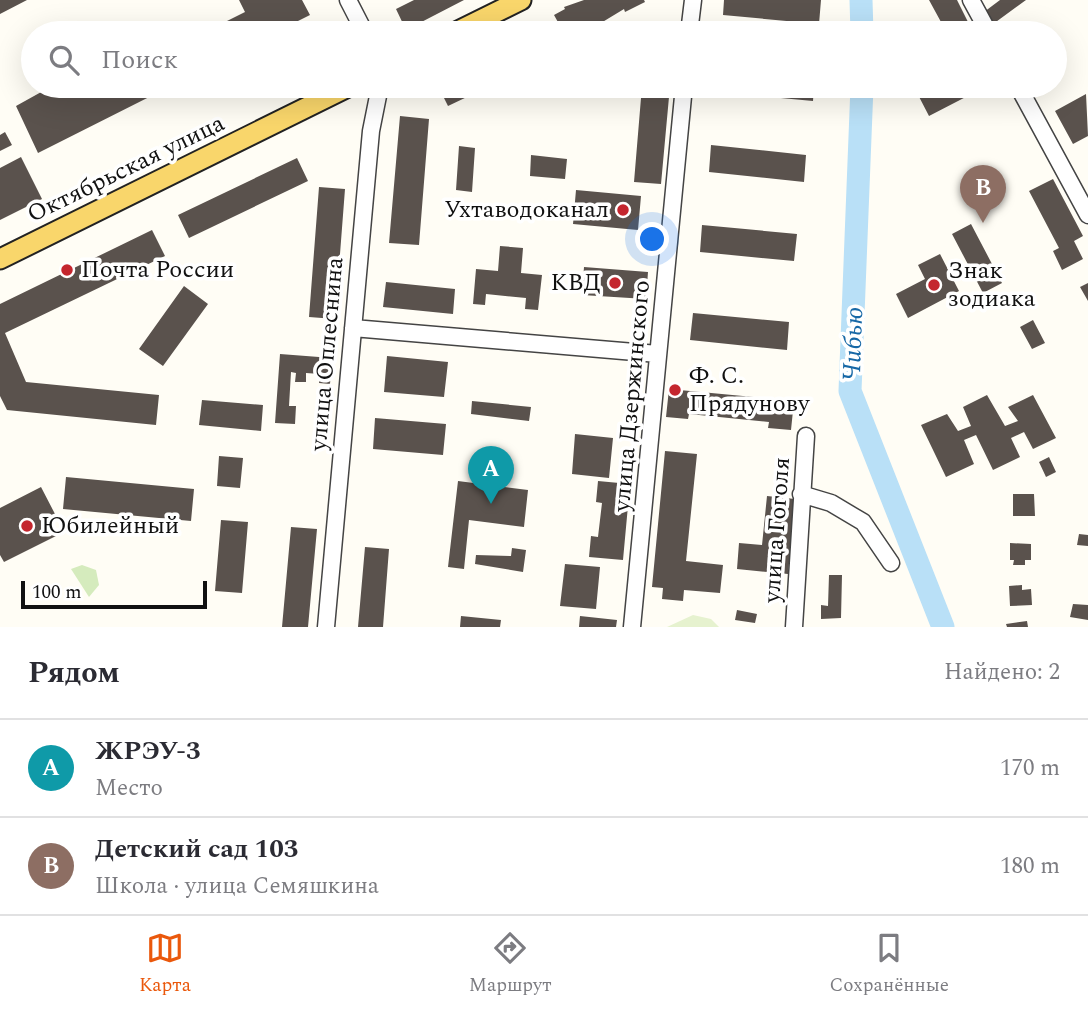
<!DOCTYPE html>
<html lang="ru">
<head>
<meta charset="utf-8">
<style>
	:root { --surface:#fff; --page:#f2f2f3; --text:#2b2b33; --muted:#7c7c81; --line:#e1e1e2; --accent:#ea580c }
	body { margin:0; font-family:Spectral,serif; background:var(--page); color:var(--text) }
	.scale { position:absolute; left:21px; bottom:18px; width:186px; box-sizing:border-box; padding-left:7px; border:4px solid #111; border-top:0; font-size:19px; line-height:24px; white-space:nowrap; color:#111; -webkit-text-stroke:5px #fff; paint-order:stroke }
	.you { position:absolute; left:653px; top:240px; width:24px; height:24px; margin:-18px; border:5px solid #fff; border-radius:50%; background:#1a73e8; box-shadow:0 0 0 10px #1a73e833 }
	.badge { display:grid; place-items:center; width:46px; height:46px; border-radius:50%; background:var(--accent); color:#fff; font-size:23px; font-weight:700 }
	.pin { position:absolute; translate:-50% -58px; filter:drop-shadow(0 2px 4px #0008) }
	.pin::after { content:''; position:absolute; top:37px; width:24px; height:21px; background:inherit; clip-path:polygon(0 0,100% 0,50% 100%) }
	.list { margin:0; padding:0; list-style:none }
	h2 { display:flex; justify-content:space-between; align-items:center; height:91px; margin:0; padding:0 28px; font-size:30px }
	h2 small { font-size:23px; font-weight:400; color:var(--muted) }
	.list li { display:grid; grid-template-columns:46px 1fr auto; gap:21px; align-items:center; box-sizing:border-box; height:98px; padding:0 28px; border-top:2px solid var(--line) }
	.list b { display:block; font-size:26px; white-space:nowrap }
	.list p { margin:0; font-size:23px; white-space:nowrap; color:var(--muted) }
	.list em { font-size:23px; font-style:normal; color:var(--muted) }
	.icon { flex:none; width:38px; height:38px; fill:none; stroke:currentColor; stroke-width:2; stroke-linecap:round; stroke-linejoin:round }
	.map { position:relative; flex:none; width:1088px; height:627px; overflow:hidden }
	.search { position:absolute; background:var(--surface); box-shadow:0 7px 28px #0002; left:21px; right:21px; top:21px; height:77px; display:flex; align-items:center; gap:18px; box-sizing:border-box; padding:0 24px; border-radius:38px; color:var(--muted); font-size:26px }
	.sheet { height:287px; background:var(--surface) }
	nav { display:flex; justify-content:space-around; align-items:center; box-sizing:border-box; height:98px; border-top:2px solid var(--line); background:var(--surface); font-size:19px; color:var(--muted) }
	nav a { display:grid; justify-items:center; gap:4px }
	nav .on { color:var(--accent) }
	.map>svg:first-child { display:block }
	.green { fill:#d5ebbd }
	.pitch { fill:#e6f2cf }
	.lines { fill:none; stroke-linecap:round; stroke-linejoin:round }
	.river { stroke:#b9e0f7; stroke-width:23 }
	.building { fill:#5a524d }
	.minor-casing { stroke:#444; stroke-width:19 }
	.major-casing { stroke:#222; stroke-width:23 }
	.minor { stroke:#fff; stroke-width:16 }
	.major { stroke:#f9d66b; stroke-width:19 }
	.poi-dot { fill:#c4262e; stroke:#fff; stroke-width:2.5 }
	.labels { text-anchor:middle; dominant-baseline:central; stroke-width:7; stroke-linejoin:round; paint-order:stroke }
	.street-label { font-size:24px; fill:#111; stroke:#fff }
	.poi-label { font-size:24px; fill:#111; stroke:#fff; text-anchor:start }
	.water-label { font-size:26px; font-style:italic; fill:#1768a6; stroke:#fff }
</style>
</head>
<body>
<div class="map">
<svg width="1088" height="627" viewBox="0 0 1088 627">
	<rect width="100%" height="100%" fill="#fffdf5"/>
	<path class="green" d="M82,565L96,570L99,585L89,597L71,569Z"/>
	<path class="pitch" d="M693,615L711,619L719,627H667Z"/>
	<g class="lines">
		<path class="river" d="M861,0L862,33
			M862,86L850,391L943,627"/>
	</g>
	<path class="building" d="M0,0H27L0,14Z
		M239,0H302L310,15L274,33H203L245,12Z
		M414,0H464L406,30L396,9Z
		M584,0H644L645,2L625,12L624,9L591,29L590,27L578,33H564L554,15L565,9L564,7Z
		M724,0H821L819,24L723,15Z
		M929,0H957L969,24L947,33Z
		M1000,0H1026L989,27L980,15Z
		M175,24L180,33H156Z
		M52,86H71L77,97L99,86H171L38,153L16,106Z
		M438,86H490L448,106Z
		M642,86H670L661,184L634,182Z
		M714,86H814L813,101L714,92Z
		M921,86H987L929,116L915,89Z
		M1086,94L1088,136L1073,144L1055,111Z
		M400,116L429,119L419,245L389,243Z
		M5,132L12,145L0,151V135Z
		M711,145L806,155L804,182L709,172Z
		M459,146L475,148L472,192L456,190Z
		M531,155L567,159L565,179L530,176Z
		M21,157L42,199L0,220V168Z
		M297,158L308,181L189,238L178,215Z
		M1053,179L1083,236L1074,241L1083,259L1062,270L1053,251L1059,248L1029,191Z
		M319,187L345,189L335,319L309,317Z
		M576,190L641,196L638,230L573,224Z
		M971,224L1002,283L983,293L952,234Z
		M702,225L797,234L794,261L700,252Z
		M152,230L165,256L5,333L26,382L159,395L156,425L7,410L0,396V304Z
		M500,246L523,248L521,273L542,275L538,310L525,309L526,298L486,294L485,305L473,304L476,269L498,271Z
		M940,254L959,291L908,318L896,294L925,279L918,265Z
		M584,267L648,272L646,299L582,295Z
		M386,282L455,289L453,314L383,307Z
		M1088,283V301L1080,287Z
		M184,286L208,304L163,366L139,349Z
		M693,313L789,322L787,350L690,340Z
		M1033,320L1045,343L1032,349L1020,327Z
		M280,354L332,358L330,384L319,383L320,374L306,373V382H295L296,373L291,372L289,406H296L295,424L275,423Z
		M387,356L448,362L444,397L384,392Z
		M669,389L794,401L791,430L768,428L769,422L689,414L688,419L666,417Z
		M987,395L1005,426L1018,421L1008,407L1033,395L1056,438L1033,449L1024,432L1011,438L1020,457L993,470L976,435L964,440L974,464L946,477L921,425L947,414L958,431L971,426L963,407Z
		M202,400L263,405L261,431L199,425Z
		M472,401L531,407L529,421L471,414Z
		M375,418L446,424L443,455L373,449Z
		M575,434L613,438L609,478L572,474Z
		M665,451L697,454L686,561L723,565L720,593L684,590L683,601L662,599L663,588L652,587Z
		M219,456L243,458L240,488L217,486Z
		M1049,457L1056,472L1046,477L1039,462Z
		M66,477L194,489L191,521L63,509Z
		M458,481L528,490L524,527L469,520L464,569L448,567Z
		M598,481L630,484L623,560L589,557L591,536L598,537L602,503L596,502Z
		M41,487L55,514L49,517L58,535L4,562L0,555V508Z
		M1013,494H1034L1035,516H1013Z
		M767,496L795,499L788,574L737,569L739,543L762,545Z
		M221,520L248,522L242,593L215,591Z
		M291,527L317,529L308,627H282Z
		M1079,534L1088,535V546L1077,545Z
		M1010,543L1031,544V560H1025V565H1013L1014,560H1010Z
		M365,547L389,549L383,627H358Z
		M512,548L526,550L523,572L475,564L476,555L511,556Z
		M565,564L600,567L596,609L560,606Z
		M829,575H842L841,618L821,619V605L828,606Z
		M1022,585V590L1031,589L1032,605L1010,606L1009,586Z
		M1073,604L1088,605V620L1070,617Z
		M737,610L757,614L755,623L735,620Z
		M461,616L501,620L500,627H460Z
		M580,616L617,620L616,627H579Z
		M1027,621L1028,627H1007L1006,624Z"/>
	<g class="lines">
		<g class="minor-casing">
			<path id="minor" d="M348,0L365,33
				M971,0L989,33
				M689,33L693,0
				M1018,86L1088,215
				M353,328L658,354
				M801,494L831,503L863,522L891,563
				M326,627L371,131L380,86
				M632,627L684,86
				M794,627L806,436"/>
		</g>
		<g class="major-casing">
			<path id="major" d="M454,33L521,0
				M0,259L350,86"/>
		</g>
		<use href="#minor" class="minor"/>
		<use href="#major" class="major"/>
	</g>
	<g class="poi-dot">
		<circle cx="623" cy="210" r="7"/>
		<circle cx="67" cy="270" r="7"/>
		<circle cx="615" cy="283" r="7"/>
		<circle cx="934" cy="285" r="7"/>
		<circle cx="675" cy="390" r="7"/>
		<circle cx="27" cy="526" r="7"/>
	</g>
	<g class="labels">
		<g class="street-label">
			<text transform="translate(126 169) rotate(-26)">Октябрьская улица</text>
			<text transform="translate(327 354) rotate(-85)">улица Оплеснина</text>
			<text transform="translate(632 396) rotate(-85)">улица Дзержинского</text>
			<text transform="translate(777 530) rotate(-86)">улица Гоголя</text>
		</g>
		<g class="poi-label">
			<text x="609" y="210" text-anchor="end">Ухтаводоканал</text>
			<text x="81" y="270">Почта России</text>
			<text x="948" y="271">Знак<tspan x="948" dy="28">зодиака</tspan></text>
			<text x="601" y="283" text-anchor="end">КВД</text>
			<text x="689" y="376">Ф. С.<tspan x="689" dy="28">Прядунову</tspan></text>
			<text x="41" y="526">Юбилейный</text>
		</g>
		<g class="water-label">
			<text transform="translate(853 344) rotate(-88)">Чибью</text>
		</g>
	</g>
</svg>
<div class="scale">100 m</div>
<div class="you"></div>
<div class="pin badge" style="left:491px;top:504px;background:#0f9aa8">A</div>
<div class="pin badge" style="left:983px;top:223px;background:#8d6e63">B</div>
<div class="search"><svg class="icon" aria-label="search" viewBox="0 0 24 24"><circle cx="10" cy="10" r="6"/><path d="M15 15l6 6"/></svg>Поиск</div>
</div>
<section class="sheet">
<h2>Рядом<small>Найдено: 2</small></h2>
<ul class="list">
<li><span class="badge" style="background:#0f9aa8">A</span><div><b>ЖРЭУ-3</b><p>Место</p></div><em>170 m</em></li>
<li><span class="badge" style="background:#8d6e63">B</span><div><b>Детский сад 103</b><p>Школа · улица Семяшкина</p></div><em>180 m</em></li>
</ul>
</section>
<nav>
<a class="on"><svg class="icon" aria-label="map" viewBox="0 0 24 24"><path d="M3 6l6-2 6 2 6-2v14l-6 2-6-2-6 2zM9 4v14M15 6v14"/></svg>Карта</a>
<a><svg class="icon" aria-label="directions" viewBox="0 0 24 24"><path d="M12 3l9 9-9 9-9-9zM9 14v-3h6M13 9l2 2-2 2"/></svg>Маршрут</a>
<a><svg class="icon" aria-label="saved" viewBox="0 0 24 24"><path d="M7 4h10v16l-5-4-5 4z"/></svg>Сохранённые</a>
</nav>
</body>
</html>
